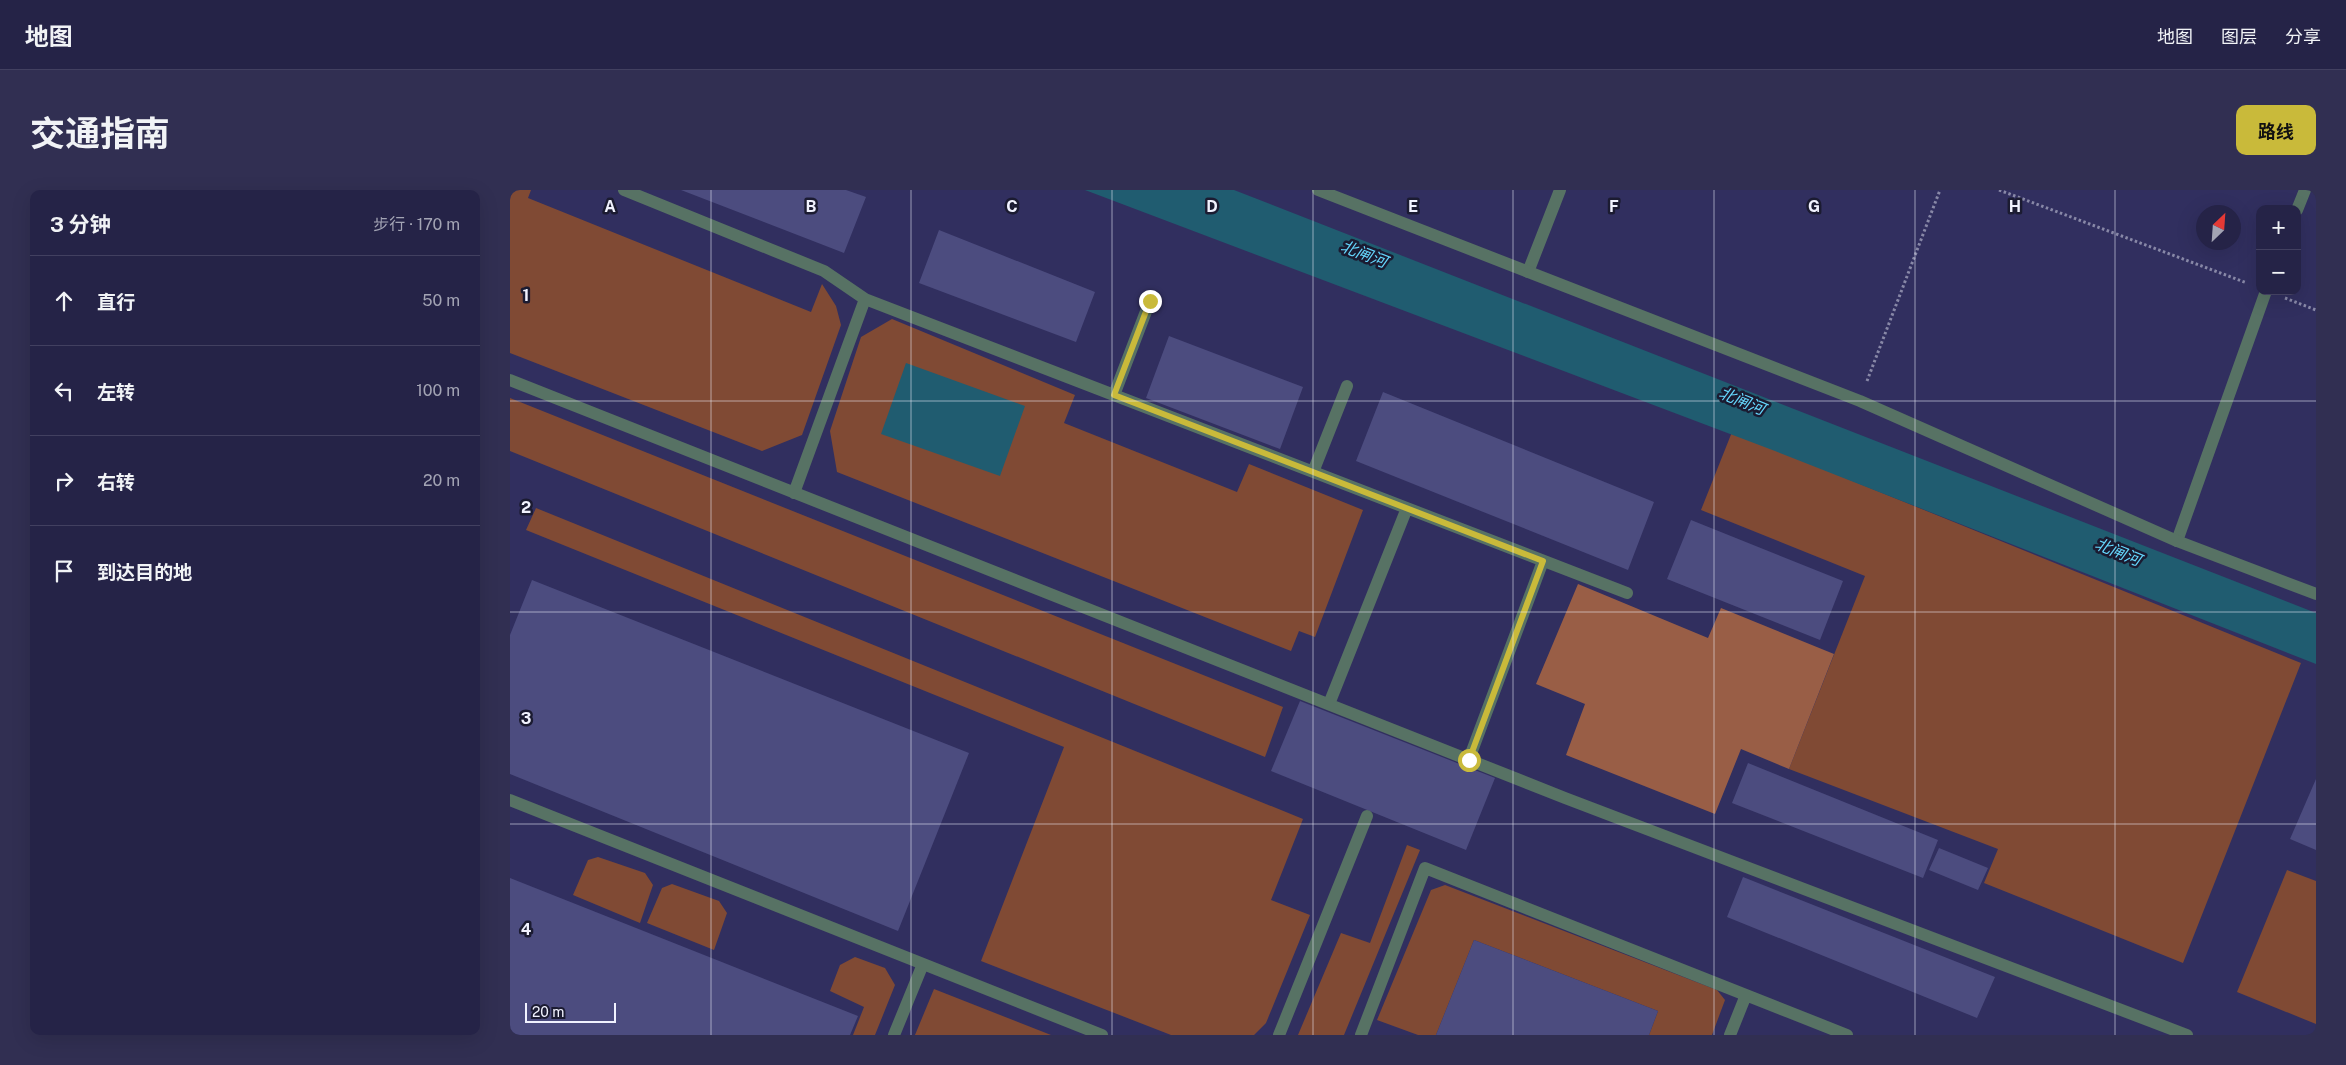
<!DOCTYPE html>
<html lang="zh">
<head>
<meta charset="utf-8">
<style>
	:root { --surface:#252347; --page:#312f52; --text:#f1f3f6; --muted:#a3a4b4; --line:#424060; --accent:#c9ba3a }
	body { margin:0; font-family:"Public Sans","Noto Sans SC",sans-serif; background:var(--page); color:var(--text) }
	.controls { position:absolute; right:15px; top:15px; display:grid; overflow:hidden; border-radius:10px; box-shadow:0 5px 20px #0002 }
	.controls button { width:45px; height:45px; display:grid; place-items:center; padding:0; border:0; border-bottom:1px solid var(--line); background:var(--surface); color:var(--text); font:25px sans-serif }
	.compass { position:absolute; left:1686px; top:15px; width:45px; height:45px; border-radius:50%; background:var(--surface); box-shadow:0 5px 20px #0002; rotate:25deg }
	.scale { position:absolute; left:15px; bottom:12px; width:91px; box-sizing:border-box; padding-left:5px; border:2px solid #f1f2fe; border-top:0; font-size:14px; line-height:18px; white-space:nowrap; color:#f1f2fe; -webkit-text-stroke:4px #1b1b31; paint-order:stroke }
	.stop { position:absolute; width:15px; height:15px; margin:-11px; border:4px solid #c9ba3a; border-radius:50%; background:#fff }
	.stop.end { background:#c9ba3a; border-color:#fff; box-shadow:0 1px 5px #0008 }
	.list { margin:0; padding:0; list-style:none }
	h2 { display:flex; justify-content:space-between; align-items:center; height:65px; margin:0; padding:0 20px; font-size:21px }
	h2 small { font-size:16px; font-weight:400; color:var(--muted) }
	.list li { display:grid; grid-template-columns:32px 1fr auto; gap:15px; align-items:center; box-sizing:border-box; height:90px; padding:0 20px; border-top:1px solid var(--line) }
	.list b { display:block; font-size:19px; white-space:nowrap }
	.list em { font-size:16px; font-style:normal; color:var(--muted) }
	.icon { flex:none; width:28px; height:28px; fill:none; stroke:currentColor; stroke-width:2; stroke-linecap:round; stroke-linejoin:round }
	.map { position:relative; flex:none; width:1806px; height:845px; overflow:hidden; border-radius:10px }
	header { display:flex; align-items:center; gap:30px; box-sizing:border-box; height:70px; padding:0 25px; background:var(--surface); border-bottom:1px solid var(--line) }
	header strong { font-size:24px }
	nav { display:flex; gap:28px; margin-inline-start:auto; font-size:18px }
	.intro { display:flex; align-items:center; justify-content:space-between; box-sizing:border-box; height:120px; padding:0 30px }
	h1 { margin:0; font-size:35px }
	.button { padding:12px 22px; border-radius:10px; background:var(--accent); color:#111; font-size:18px; font-weight:700 }
	main { display:flex; gap:30px; padding:0 30px }
	aside { flex:1; background:var(--surface); border-radius:10px; box-shadow:0 5px 20px #0002 }
	.map>svg:first-child { display:block }
	.green { fill:#804a34 }
	.forest { fill:#995e46 }
	.water { fill:#205c70 }
	.building { fill:#4c4c7f }
	.lines { fill:none; stroke-linecap:round; stroke-linejoin:round }
	.path { stroke:#8888a7; stroke-width:3; stroke-dasharray:2.5 2.5; stroke-linecap:butt }
	.service { stroke:#577264; stroke-width:12 }
	.minor { stroke:#577264; stroke-width:12 }
	.route { stroke:#c9ba3a; stroke-width:6 }
	.grid { fill:none; stroke:#f1f2fe; stroke-width:1; stroke-opacity:0.55 }
	.labels { text-anchor:middle; dominant-baseline:central; stroke-width:5; stroke-linejoin:round; paint-order:stroke }
	.water-label { font-size:16px; font-style:italic; fill:#65d7fd; stroke:#1b1b31 }
	.grid-label { font-size:16px; text-anchor:middle; font-weight:bold; fill:#f1f2fe; stroke:#1b1b31; stroke-width:5; stroke-linejoin:round; paint-order:stroke }
</style>
</head>
<body>
<header>
<strong>地图</strong>
<nav><a>地图</a><a>图层</a><a>分享</a></nav>
</header>
<div class="intro"><h1>交通指南</h1><a class="button">路线</a></div>
<main>
<aside>
<h2>3 分钟<small>步行 · 170 m</small></h2>
<ul class="list">
<li><svg class="icon" aria-label="ahead" viewBox="0 0 24 24"><path d="M12 20V5M6 11l6-6 6 6"/></svg><div><b>直行</b></div><em>50 m</em></li>
<li><svg class="icon" aria-label="left" viewBox="0 0 24 24"><path d="M17 20v-9H6M10 6l-5 5 5 5"/></svg><div><b>左转</b></div><em>100 m</em></li>
<li><svg class="icon" aria-label="right" viewBox="0 0 24 24"><path d="M7 20v-9h11M14 6l5 5-5 5"/></svg><div><b>右转</b></div><em>20 m</em></li>
<li><svg class="icon" aria-label="arrive" viewBox="0 0 24 24"><path d="M6 21V4h12l-3 4 3 4H6"/></svg><div><b>到达目的地</b></div></li>
</ul>
</aside>
<div class="map">
<svg width="1806" height="845" viewBox="0 0 1806 845">
	<rect width="100%" height="100%" fill="#312f5f"/>
	<path class="green" d="M0,0H21L18,8L301,122L312,94L326,116L331,135L292,245L252,261L0,163Z
		M382,129L565,205L554,233L727,302L739,274L853,320L805,447L789,441L781,461L327,282L320,241L351,147Z
		M0,208L773,517L755,567L0,261Z
		M1222,242L1791,473L1673,773L1474,693L1488,659L1279,579L1355,386L1191,320Z
		M26,318L793,629L761,710L800,725L756,833L744,845H661L471,771L554,557L16,340Z
		M897,655L910,660L834,845H788L831,743L860,753Z
		M88,667L135,683L143,695L130,733L63,705L78,670Z
		M1777,680L1806,691V834L1727,802Z
		M162,694L209,711L217,723L204,760L137,733L152,698Z
		M935,695L1207,800L1215,810L1202,845H1139L1148,821L964,750L926,845H908L867,830L921,700Z
		M345,767L375,778L385,795L365,845H343L354,817L320,801L330,775Z
		M424,799L541,845H405Z"/>
	<path class="forest" d="M1068,394L1198,448L1211,418L1324,464L1279,579L1231,559L1205,624L1056,565L1075,514L1026,494Z"/>
	<path class="water" d="M575,0H724L1806,423V474L1265,261Z
		M396,173L515,216L490,286L371,244Z"/>
	<path class="building" d="M171,0H336L356,7L334,63Z
		M429,40L585,102L566,152L409,93Z
		M659,146L793,197L770,259L636,208Z
		M873,202L1144,312L1118,380L846,271Z
		M1181,330L1333,391L1310,450L1157,389Z
		M22,390L459,563L388,741L0,584V445Z
		M790,511L985,588L956,660L761,581Z
		M1238,573L1428,650L1413,688L1222,613Z
		M1806,589V660L1780,649Z
		M1429,658L1478,678L1468,700L1419,680Z
		M1233,687L1485,787L1467,828L1217,727Z
		M0,688L348,826L340,845H0Z
		M964,750L1148,821L1139,845H926Z"/>
	<g class="lines">
		<path class="path" d="M1489,0L1737,93
			M1775,108L1806,120
			M1357,191L1430,0"/>
		<path class="service" d="M114,0L314,81L355,109L1117,403
			M1787,20L1795,0
			M1018,82L1050,0
			M0,190L1055,608L1677,845
			M604,205L640,111
			M803,282L837,196
			M284,303L355,109
			M1667,351L1756,101
			M819,514L897,318
			M959,569L1033,371
			M0,610L592,845
			M384,845L413,774
			M769,845L857,626
			M851,845L915,678L1337,845
			M1220,845L1236,805"/>
		<path class="minor" d="M808,0L1350,211L1667,351L1806,404"/>
	</g>
	<g class="lines">
		<path class="route" d="M640,111L604,205L1033,371L959,570"/>
	</g>
	<path class="grid" d="M201,0V845M401,0V845M602,0V845M803,0V845M1003,0V845M1204,0V845M1405,0V845M1605,0V845M0,211H1806M0,422H1806M0,634H1806"/>
	<g class="labels">
		<g class="water-label">
			<text transform="translate(854 64) rotate(21)">北闸河</text>
			<text transform="translate(1232 211) rotate(22)">北闸河</text>
			<text transform="translate(1608 362) rotate(22)">北闸河</text>
		</g>
	</g>
	<g class="grid-label">
		<text x="100" y="22">A</text>
		<text x="301" y="22">B</text>
		<text x="502" y="22">C</text>
		<text x="702" y="22">D</text>
		<text x="903" y="22">E</text>
		<text x="1104" y="22">F</text>
		<text x="1304" y="22">G</text>
		<text x="1505" y="22">H</text>
		<text x="16" y="111">1</text>
		<text x="16" y="323">2</text>
		<text x="16" y="534">3</text>
		<text x="16" y="745">4</text>
	</g>
</svg>
<div class="controls">
<button>+</button>
<button>−</button>
</div>
<svg class="compass" viewBox="-18 -18 36 36"><path d="M0-13l5 13h-10z" fill="#e53935"/><path d="M0 13l5-13h-10z" fill="#a3a4b4"/></svg>
<div class="scale">20 m</div>
<div class="stop" style="left:959px;top:570px"></div>
<div class="stop end" style="left:640px;top:111px"></div>
</div>
</main>
</body>
</html>
